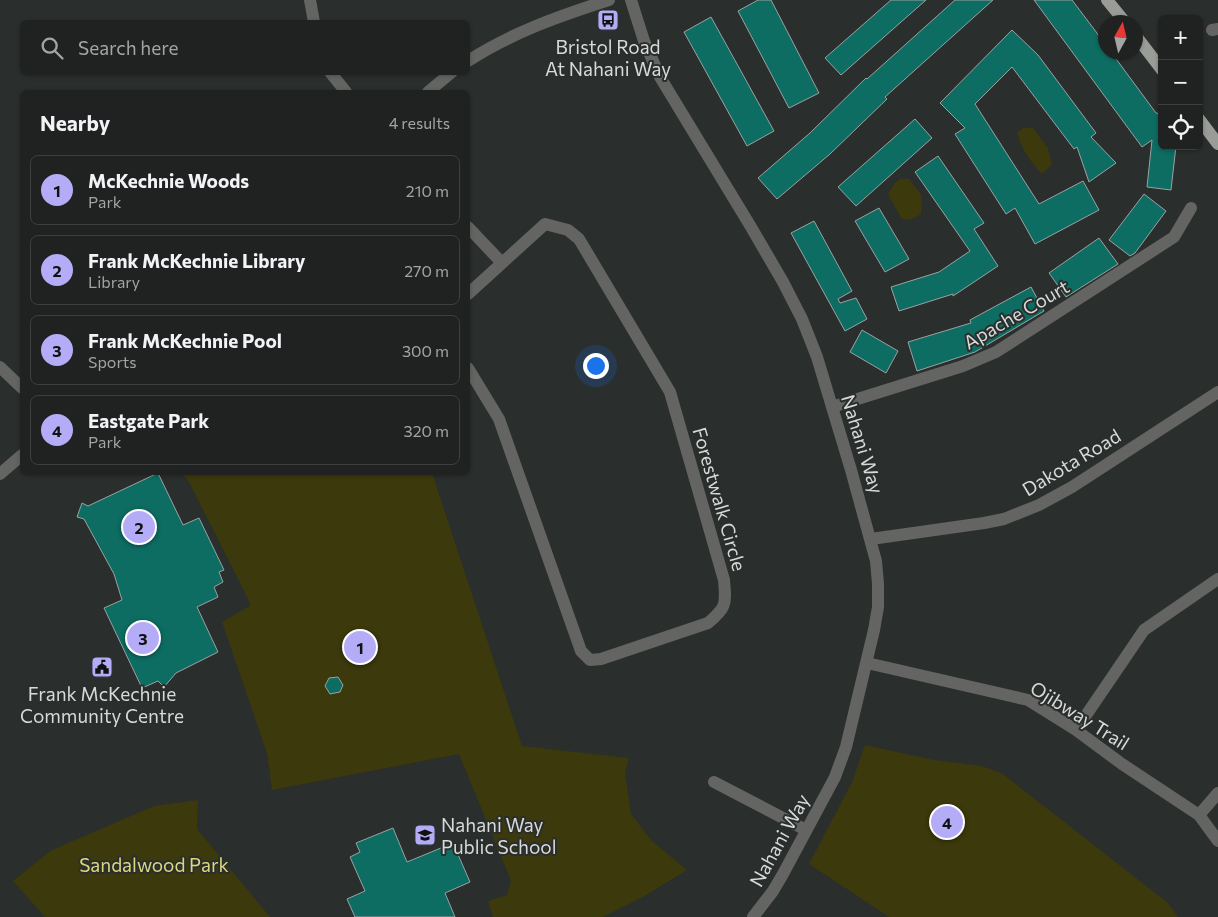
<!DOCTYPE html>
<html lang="en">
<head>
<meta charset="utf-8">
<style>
	:root { --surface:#202221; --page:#2d2f2e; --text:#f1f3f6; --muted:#a2a4a5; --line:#3d3f3f; --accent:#b5acf8 }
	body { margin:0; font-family:Commissioner,sans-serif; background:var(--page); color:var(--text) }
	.controls { position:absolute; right:15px; top:15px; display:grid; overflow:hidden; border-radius:8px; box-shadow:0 1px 4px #0004 }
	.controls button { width:45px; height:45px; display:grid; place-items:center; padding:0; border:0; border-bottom:1px solid var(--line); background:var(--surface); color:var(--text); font:25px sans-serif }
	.compass { position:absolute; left:1098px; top:15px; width:45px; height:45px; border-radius:50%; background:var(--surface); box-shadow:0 1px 4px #0004; rotate:8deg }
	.you { position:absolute; left:595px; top:365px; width:18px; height:18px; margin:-12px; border:4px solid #fff; border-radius:50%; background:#1a73e8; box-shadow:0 0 0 8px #1a73e833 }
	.badge { display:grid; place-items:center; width:32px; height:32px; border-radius:50%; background:var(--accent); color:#111; font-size:16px; font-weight:700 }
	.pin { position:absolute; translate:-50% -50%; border:2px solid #fff; box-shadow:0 1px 5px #0006 }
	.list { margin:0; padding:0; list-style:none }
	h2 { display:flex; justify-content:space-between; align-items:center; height:65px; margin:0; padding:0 20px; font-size:21px }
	h2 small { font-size:16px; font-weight:400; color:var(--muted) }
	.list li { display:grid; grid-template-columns:32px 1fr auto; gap:15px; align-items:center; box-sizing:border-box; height:70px; margin:0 10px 10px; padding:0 10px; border:1px solid var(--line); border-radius:8px }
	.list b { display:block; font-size:19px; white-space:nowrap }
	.list p { margin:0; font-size:16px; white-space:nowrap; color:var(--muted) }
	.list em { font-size:16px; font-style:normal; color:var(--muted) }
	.icon { flex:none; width:28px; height:28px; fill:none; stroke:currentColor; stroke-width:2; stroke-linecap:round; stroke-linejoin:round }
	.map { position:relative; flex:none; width:1218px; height:917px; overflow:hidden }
	.search { position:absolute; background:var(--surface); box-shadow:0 1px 4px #0004; left:20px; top:20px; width:450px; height:55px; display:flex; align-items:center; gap:12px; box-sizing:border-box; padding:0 18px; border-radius:8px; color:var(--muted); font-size:19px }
	.panel { position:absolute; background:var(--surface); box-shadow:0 1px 4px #0004; left:20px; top:90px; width:450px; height:385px; border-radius:8px }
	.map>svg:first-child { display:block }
	.green { fill:#3c390c }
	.building { fill:#0d6d63; stroke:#9ca2a1 }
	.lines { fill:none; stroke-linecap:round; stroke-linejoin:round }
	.minor { stroke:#646563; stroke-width:12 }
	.major { stroke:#9a9c98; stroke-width:12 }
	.labels { text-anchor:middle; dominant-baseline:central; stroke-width:4; stroke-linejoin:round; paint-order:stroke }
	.poi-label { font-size:19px; fill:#d7dad8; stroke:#2a2e2c }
	.street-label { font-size:19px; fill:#d7dad8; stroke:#2a2e2c }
	.park-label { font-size:19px; fill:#dcd77d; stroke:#2a2e2c }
</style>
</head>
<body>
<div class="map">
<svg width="1218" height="917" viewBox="0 0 1218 917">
	<rect width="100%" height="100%" fill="#2a2e2c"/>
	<path class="green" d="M1023,128H1033L1048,148L1052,165L1042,174C1031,163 1021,148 1017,133Z
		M900,179H909L922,196L921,214L910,220L901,218L888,194L895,183Z
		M181,473H432L522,746L629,758L625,772L631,814L652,841L687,870L643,897L603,917H493L488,901L507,895L511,881L459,754L272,790L267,753L222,622L251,605L188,480Z
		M865,745L934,760L982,766L1003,774L1168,903L1178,917H889L809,864L852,782Z
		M198,800L197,829L270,917H45L13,881L50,851L66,844L154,806Z"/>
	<path class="building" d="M758,0H771L819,93L789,108L738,11Z
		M891,0H926L841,75L825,58Z
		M955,0H993L885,97L887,99L830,154L777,199L758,178L810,133L866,78L867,79Z
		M1034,0H1072L1106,45V52H1111L1156,113L1162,114V146H1176L1171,190L1147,187L1152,140L1142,147Z
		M711,17L774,131L747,146L684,32Z
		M1012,30L1038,55L1096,133L1091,137L1116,163L1089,182L1077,147L1074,149L1012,67L975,104L1039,204L1083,181L1099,210L1035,244L1015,208L1006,214L955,134L965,128L940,103Z
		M915,119L932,138L856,206L838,187Z
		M938,156L984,223L974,229L998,266L953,296V294L899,311L891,287L939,272L970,251L915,172Z
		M1144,194L1166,211L1135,253L1130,256L1109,240Z
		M879,208L909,259L885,272L855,221Z
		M814,221L852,291L838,299L840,303L856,298L867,319L845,331L791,233Z
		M1099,238L1118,264L1066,297L1049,273Z
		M1031,287L1044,311L975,352L917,371L908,342L971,323L970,320Z
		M862,330L898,351L886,373L850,352Z
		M158,473L183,525L199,518L224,570L219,572L223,582L214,587L218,597L197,607L218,652L176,673L164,687L158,681L142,688L104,608L122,600L114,574L84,519L77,517L82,503L88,506Z
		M338,677L343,685L340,692L330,694L325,686L329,678Z
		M393,828L407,862L453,843L470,882L445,893L455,917H355L347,899L365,891L350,857L360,852L356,843Z"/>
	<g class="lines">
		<path class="minor" d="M310,0L314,22
			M631,0L644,41L660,77L751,227L783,282L802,319L817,357L851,470L876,561L878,584V607L874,630L846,747L835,777L783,874L773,891L753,917
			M1212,30L1218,29
			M468,61C511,33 559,16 609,0
			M330,72L346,92
			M428,92L452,72
			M468,227L502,263
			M468,294L545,224L568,230L579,239L670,392L724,580C726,604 727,607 708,623L601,659L590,660L581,651L499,419L468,368
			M0,367L22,388
			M832,407L963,366L996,352L1174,237L1191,208
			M0,474L22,455
			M871,539L984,523L1004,519L1039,505L1072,487L1218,392
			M867,663L1028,700L1076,730L1122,764L1199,815L1218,841
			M1076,730L1144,630L1218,579
			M714,782L806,830
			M1199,815L1218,793"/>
		<path class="major" d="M1107,0L1125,22
			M1136,36L1162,70
			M1199,119L1218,144"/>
	</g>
	<defs>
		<g id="bus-square" transform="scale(1.125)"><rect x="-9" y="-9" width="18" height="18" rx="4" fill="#b5acf8" stroke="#2a2e2c"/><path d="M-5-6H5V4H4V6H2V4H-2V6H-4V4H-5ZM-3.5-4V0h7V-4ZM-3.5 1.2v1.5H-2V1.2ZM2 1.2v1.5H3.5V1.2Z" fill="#111"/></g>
		<g id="civic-square" transform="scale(1.125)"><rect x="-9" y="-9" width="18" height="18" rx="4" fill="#b5acf8" stroke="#2a2e2c"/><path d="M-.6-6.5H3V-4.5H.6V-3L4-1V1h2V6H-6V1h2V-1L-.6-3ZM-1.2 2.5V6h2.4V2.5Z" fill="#111"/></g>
		<g id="school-square" transform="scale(1.125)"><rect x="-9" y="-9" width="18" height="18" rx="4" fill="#b5acf8" stroke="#2a2e2c"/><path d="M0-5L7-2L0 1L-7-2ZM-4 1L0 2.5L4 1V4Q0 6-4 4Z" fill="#111"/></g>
	</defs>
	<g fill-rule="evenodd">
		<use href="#bus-square" x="608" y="20"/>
		<use href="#civic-square" x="102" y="667"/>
		<use href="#school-square" x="425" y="835"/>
	</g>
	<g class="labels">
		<g class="poi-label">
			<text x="608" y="46">Bristol Road<tspan x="608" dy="22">At Nahani Way</tspan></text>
			<text x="102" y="693">Frank McKechnie<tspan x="102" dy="22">Community Centre</tspan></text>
			<text x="441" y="824" text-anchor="start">Nahani Way<tspan x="441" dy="22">Public School</tspan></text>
		</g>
		<g class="street-label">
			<text transform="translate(1016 314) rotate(-30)">Apache Court</text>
			<text transform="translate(863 444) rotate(73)">Nahani Way</text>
			<text transform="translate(1071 462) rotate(-31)">Dakota Road</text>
			<text transform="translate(720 499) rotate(74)">Forestwalk Circle</text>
			<text transform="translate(1080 715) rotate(32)">Ojibway Trail</text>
			<text transform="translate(779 840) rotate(-61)">Nahani Way</text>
		</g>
		<g class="park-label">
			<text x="154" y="864">Sandalwood Park</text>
		</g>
	</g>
</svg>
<div class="controls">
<button>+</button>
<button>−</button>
<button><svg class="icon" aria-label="locate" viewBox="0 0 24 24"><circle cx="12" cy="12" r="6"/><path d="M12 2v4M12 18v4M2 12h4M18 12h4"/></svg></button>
</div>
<svg class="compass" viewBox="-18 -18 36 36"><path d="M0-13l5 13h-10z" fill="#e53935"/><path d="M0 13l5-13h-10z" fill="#a2a4a5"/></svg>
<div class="you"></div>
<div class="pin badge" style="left:360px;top:647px">1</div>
<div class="pin badge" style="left:139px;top:527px">2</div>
<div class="pin badge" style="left:143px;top:638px">3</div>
<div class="pin badge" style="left:947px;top:822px">4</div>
<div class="search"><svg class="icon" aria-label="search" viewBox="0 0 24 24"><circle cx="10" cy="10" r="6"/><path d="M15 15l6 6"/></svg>Search here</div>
<section class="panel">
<h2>Nearby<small>4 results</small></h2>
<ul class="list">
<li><span class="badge">1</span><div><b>McKechnie Woods</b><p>Park</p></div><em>210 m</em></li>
<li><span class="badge">2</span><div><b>Frank McKechnie Library</b><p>Library</p></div><em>270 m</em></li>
<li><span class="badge">3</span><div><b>Frank McKechnie Pool</b><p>Sports</p></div><em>300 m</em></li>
<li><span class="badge">4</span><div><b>Eastgate Park</b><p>Park</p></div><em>320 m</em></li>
</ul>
</section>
</div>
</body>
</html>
